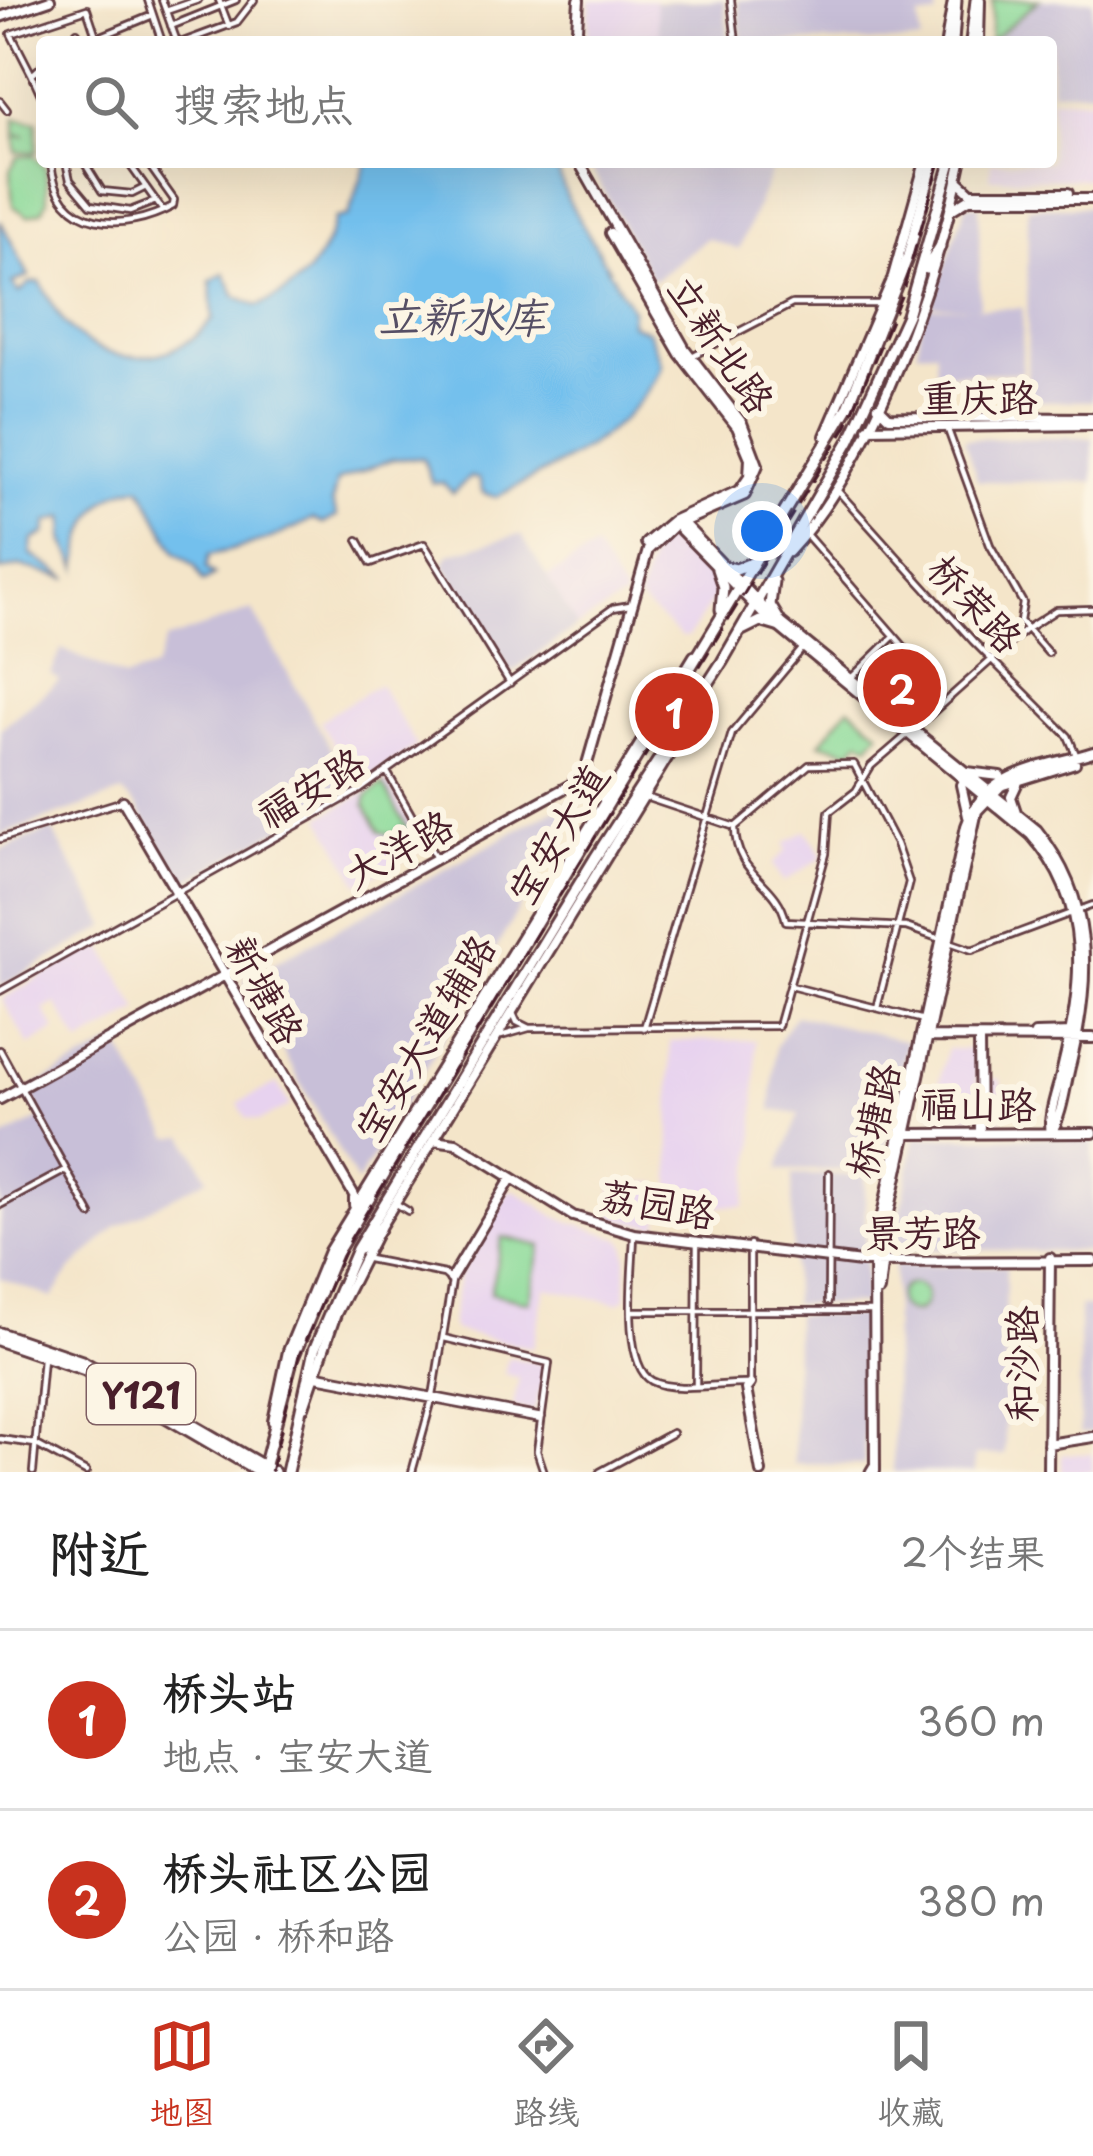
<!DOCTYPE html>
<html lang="zh">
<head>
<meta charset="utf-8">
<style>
	:root { --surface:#fff; --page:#f6f6f6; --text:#222; --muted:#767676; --line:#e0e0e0; --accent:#c8321e }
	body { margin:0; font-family:"Playpen Sans","LXGW WenKai TC",sans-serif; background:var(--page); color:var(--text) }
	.you { position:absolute; left:762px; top:531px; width:42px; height:42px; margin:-30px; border:9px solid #fff; border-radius:50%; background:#1a73e8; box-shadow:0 0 0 18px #1a73e833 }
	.badge { display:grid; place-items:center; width:78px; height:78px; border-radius:50%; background:var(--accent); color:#fff; font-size:39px; font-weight:700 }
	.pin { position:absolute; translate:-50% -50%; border:6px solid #fff; box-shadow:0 3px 12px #0006 }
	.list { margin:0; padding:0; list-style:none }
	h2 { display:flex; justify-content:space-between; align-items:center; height:156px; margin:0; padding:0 48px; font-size:51px }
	h2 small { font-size:39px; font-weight:400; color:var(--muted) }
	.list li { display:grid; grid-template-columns:78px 1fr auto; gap:36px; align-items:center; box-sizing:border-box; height:180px; padding:0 48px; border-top:3px solid var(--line) }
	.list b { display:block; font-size:45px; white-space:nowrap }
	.list p { margin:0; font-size:39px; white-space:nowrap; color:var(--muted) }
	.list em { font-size:39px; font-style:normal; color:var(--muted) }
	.icon { flex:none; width:66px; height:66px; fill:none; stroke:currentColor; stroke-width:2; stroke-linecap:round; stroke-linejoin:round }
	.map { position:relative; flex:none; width:1093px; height:1472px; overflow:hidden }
	.search { position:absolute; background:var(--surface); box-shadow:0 12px 48px #0002; left:36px; right:36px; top:36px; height:132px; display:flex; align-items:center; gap:30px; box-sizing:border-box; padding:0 42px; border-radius:12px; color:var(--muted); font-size:45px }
	.sheet { height:516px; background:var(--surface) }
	nav { display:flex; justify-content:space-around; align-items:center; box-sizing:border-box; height:168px; border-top:3px solid var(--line); background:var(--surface); font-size:33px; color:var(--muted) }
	nav a { display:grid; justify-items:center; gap:6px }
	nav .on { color:var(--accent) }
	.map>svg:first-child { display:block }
	.built { fill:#e7d2ef }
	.industrial { fill:#c8bfd8 }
	.green { fill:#8ada99; stroke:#6a7c62; stroke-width:3 }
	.water { fill:#73c0ed; stroke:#5e708c; stroke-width:3 }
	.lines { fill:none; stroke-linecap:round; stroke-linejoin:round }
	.street-casing { stroke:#643d43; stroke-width:10 }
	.secondary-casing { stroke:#643d43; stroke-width:14 }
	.primary-casing { stroke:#643d43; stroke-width:15 }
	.street { stroke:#fff; stroke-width:4.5 }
	.secondary { stroke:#fff; stroke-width:8 }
	.primary { stroke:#fff; stroke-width:9 }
	.rail { stroke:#4a1f2b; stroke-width:3; stroke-dasharray:18 9; stroke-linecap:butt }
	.labels { text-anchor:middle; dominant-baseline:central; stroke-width:12; stroke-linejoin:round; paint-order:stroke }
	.shield { fill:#fcf5e5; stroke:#7f5f63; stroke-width:3 }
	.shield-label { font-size:36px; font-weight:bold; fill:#4a1f2b }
	.street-label { font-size:39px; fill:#4a1f2b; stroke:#fcf5e5 }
	.water-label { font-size:42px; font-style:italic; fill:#564f65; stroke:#fcf5e5 }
</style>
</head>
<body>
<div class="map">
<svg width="1093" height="1472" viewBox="0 0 1093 1472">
	<rect width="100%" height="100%" fill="#fcf5e5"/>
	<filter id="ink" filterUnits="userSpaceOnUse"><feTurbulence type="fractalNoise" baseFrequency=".00833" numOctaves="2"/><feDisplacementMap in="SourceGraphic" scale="24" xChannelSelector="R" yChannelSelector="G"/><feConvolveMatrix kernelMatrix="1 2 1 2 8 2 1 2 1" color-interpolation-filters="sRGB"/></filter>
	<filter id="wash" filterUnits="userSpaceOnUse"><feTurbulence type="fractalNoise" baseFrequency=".004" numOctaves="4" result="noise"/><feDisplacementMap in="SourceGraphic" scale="48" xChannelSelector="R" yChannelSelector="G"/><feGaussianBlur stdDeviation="2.7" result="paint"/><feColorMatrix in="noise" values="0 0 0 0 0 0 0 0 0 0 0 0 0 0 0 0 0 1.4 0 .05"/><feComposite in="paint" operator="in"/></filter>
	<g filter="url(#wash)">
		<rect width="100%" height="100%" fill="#f4e5c9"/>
		<path class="built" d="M590,0H655L660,42H588Z
			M1051,98L1093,99V179L990,178L991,162H1051Z
			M662,539L678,540L714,580L715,596L688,637H681L638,599L652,552Z
			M595,548L625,597L577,626L547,577Z
			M379,684L417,746L357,787L320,721Z
			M387,781L425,848L359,884L321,817Z
			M806,830L823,857L784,882L773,864L787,850L784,844Z
			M101,943L139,1011L80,1044L56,1003L44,1010L56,1030L29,1046L2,999Z
			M756,1040L755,1145L744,1206L671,1205L670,1041Z
			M947,1049H976L977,1116L931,1115Z
			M982,1079H1001V1126H982Z
			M277,1083L290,1106L259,1121L246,1118L238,1103Z
			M612,1182L659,1183V1226L612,1219Z
			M514,1190L556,1217L621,1239L626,1246V1298L618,1303L545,1288L533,1348L455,1331L451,1325L459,1276L508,1192Z
			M508,1357L542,1364L546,1372L534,1411L513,1407L519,1378L504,1374Z
			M1062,1454H1093V1472H1062Z"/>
		<path class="industrial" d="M724,0L729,42H660L655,2Z
			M738,0H935L937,16L919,18L921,42H742Z
			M1039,0H1093V91H1051V42H990Z
			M588,162H775L739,250L707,238L653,281Z
			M966,205H979L980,307L974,308H1023L1022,373H936V351H917L925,307L970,308L932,305Z
			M1028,207H1093V401H1027Z
			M1093,438V482L978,481L964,439Z
			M516,535L522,536L577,626L511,673L444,565L449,554Z
			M252,610L353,788L182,884L137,806L122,793L0,835V729L60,680L51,674L62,649L125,678L154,669L166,640Z
			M587,792L477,981L357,1183L243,980Z
			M52,830L107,926L0,987V850Z
			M795,1015L907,1041L880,1170H778L799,1114L771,1110L776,1046Z
			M117,1042L170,1138L185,1136L208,1178L116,1227L70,1271L52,1298L0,1278V1140L43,1117L29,1089Z
			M915,1137L1093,1138V1251L894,1249Z
			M792,1175H865V1304H793Z
			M894,1265L1006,1266L1005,1455H975V1472H893Z
			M1079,1307H1093V1433H1080Z
			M795,1315L866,1316L864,1465L794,1464Z"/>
		<path class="green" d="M993,0H1039L990,42Z
			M15,118L37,122V152H16L15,136H26L15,134Z
			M33,155L46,168L47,201L42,211L28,216L13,206L10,170L18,157Z
			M882,650L901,669L920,667L939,701L918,720L855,676Z
			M849,707L880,732L869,745L860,740L851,751L820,743Z
			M383,784L416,844L412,846L401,827L392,835L380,832L365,805L367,796Z
			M502,1237L541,1246L529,1302L490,1293Z
			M898 1298a14 14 0 1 1 28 0a14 14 0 1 1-28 0Z"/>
		<path class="water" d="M367,162H555L567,198L632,309L631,324L648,331L662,365C630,435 560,463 496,497L483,493L479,479L470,477L453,493L443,483H432L423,458L393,459L337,481L332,502L337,516L323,524L312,519C280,537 245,548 209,555L206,568L214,575L203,582L195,566L176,552L141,487C96,490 82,530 78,569L64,540L65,517L48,522L45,534L33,540L31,554L69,579L19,566L0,571V220L29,276L12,283L19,293L30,283L40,282C48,295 55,311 65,323C105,372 177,365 213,319L211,281L224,273L236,296L258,306C300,289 324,261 335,219L348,216Z"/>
	</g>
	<g filter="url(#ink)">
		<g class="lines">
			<g class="street-casing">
				<path id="street" d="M148,0L162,42
					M162,0L177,42
					M219,0L229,26
					M731,0L736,42
					M166,11L198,0
					M171,26L236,0
					M67,42L77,32
					M87,42L153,15
					M183,42L237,22L254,0
					M42,66L32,75L11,34L87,9L98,42
					M32,75L42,97
					M0,101L7,110
					M51,162C57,233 125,232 173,206L174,200L147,162
					M66,162L70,180L91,205L130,211L156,201
					M84,162L102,191L132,194L146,187
					M128,162L163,211
					M692,356L792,304H883
					M948,430L990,545L1023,603L1020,621L1048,653
					M837,490L973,641L1068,736L1077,757
					M805,533L926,672L942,703
					M358,540L371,563L424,544L510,683
					M851,678L894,636
					M913,730L1025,630L1056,610L1093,609
					M387,772L437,860
					M645,797L735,827C735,877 777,880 786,921L906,927L972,950L1093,905
					M735,827L809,765L854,764L896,844L909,882L877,1008
					M0,839L120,802
					M790,986L924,1020
					M0,991L360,790L613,608L630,605
					M529,1028L778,1026L826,854L829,812L856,791L871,766L907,735
					M644,1028L732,733L803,648
					M501,1036L529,1028L517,1022L512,1011
					M0,1050L91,1215
					M395,1203L408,1211
					M0,1205L64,1171
					M634,1236C633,1269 621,1364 652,1381C675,1393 722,1383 747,1384
					M363,1258L444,1274L452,1281L433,1396L412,1472
					M828,1302L829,1173
					M633,1311H873
					M444,1338L549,1363L537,1451L544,1472
					M318,1374L542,1417
					M317,1378L541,1420
					M750,1382V1244
					M696,1384L697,1240
					M0,1439L35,1444L86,1472
					M33,1472L43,1358
					M600,1472L672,1433"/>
			</g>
			<g class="secondary-casing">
				<path id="secondary" d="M0,17L50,0
					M576,42L579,0
					M946,42L953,1
					M979,42L980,0
					M957,180L971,193H1068
					M951,210L969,199H1093
					M610,233L680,354L737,427L750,458L749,477L740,490L672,521L646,543
					M878,406L889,417L1093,418
					M868,428L1093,425
					M825,436L892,280L925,162
					M679,519L767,611L1037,830C1093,900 1092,976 1071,1063C1065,1085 1063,1114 1051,1133
					M676,525L762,613L1031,835C1093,904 1083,984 1062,1070C1058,1090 1047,1115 1051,1133
					M789,552C872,463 937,281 961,162
					M967,772L1000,776
					M583,775L600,786L603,798
					M961,785L968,816
					M123,801L354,1195V1205
					M1016,812L1011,797L1018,782
					M1035,1034L1074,1033
					M928,1037L1093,1038
					M979,1040L980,1133
					M0,1099L583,778L648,550L673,526L745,495L758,465L742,423L685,349L579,162
					M906,1134L1093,1133
					M433,1140L456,1143L573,1216L634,1234L861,1262L1093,1261
					M451,1279L511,1179
					M879,1291L887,1222L977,811L1001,786L1075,763
					M750,1384L746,1389L761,1472
					M304,1407L336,1314L379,1229L699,706
					M273,1421L288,1351L329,1251L694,656
					M1048,1444L1093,1437
					M875,1471L874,1252L966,826C986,769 1042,768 1093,752
					M1048,1472L1050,1258"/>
			</g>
			<g class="primary-casing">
				<path id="primary" d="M953,42L956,0
					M971,42L976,0
					M926,269L940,247
					M722,566L736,569L754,562
					M717,569L723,587L721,610
					M773,581L770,605L779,620
					M742,630L760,621L777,626
					M360,1249L379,1229
					M0,1333L82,1361L274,1472
					M0,1341L85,1370L260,1472
					M263,1472L292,1360L336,1254L848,407L908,256L933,162
					M287,1472L314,1350L357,1249L595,858L722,662L850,440L907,315L951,162
					M871,1472L874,1467"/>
			</g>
			<use href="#street" class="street"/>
			<use href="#secondary" class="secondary"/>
			<use href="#primary" class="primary"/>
			<path class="rail" d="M271,1472L299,1355L349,1241L847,425L902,294L940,162"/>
		</g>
	</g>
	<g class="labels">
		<rect class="shield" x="87" y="1364" width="108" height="60" rx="9"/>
		<g class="shield-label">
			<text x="141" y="1394">Y121</text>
		</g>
		<g class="street-label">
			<text transform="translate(723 343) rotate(56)">立新北路</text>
			<text x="979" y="395">重庆路</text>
			<text transform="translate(977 602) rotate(47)">桥荣路</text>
			<text transform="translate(310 786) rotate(-31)">福安路</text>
			<text transform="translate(556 833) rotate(-59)">宝安大道</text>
			<text transform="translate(398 847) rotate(-29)">大洋路</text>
			<text transform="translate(267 989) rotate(61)">新塘路</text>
			<text transform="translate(423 1037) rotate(-59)">宝安大道辅路</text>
			<text transform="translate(978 1102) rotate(1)">福山路</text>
			<text transform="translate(871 1120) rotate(-77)">桥塘路</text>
			<text transform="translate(658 1202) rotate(10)">荔园路</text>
			<text x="922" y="1230">景芳路</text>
			<text transform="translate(1019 1364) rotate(-90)">和沙路</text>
		</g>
		<g class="water-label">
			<text x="462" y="314">立新水库</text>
		</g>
	</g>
</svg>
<div class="you"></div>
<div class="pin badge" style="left:674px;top:712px">1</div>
<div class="pin badge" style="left:902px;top:688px">2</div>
<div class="search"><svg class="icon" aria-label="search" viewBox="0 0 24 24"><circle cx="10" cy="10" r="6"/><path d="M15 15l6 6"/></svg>搜索地点</div>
</div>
<section class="sheet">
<h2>附近<small>2个结果</small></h2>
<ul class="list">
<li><span class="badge">1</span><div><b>桥头站</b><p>地点 · 宝安大道</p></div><em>360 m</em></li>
<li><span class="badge">2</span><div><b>桥头社区公园</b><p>公园 · 桥和路</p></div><em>380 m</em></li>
</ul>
</section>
<nav>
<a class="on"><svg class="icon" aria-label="map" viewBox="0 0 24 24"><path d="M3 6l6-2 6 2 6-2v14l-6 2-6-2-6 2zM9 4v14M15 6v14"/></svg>地图</a>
<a><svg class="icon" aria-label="directions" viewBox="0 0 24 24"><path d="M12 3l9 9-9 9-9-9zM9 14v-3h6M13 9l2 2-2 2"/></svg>路线</a>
<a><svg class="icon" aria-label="saved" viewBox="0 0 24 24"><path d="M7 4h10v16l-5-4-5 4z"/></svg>收藏</a>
</nav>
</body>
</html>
